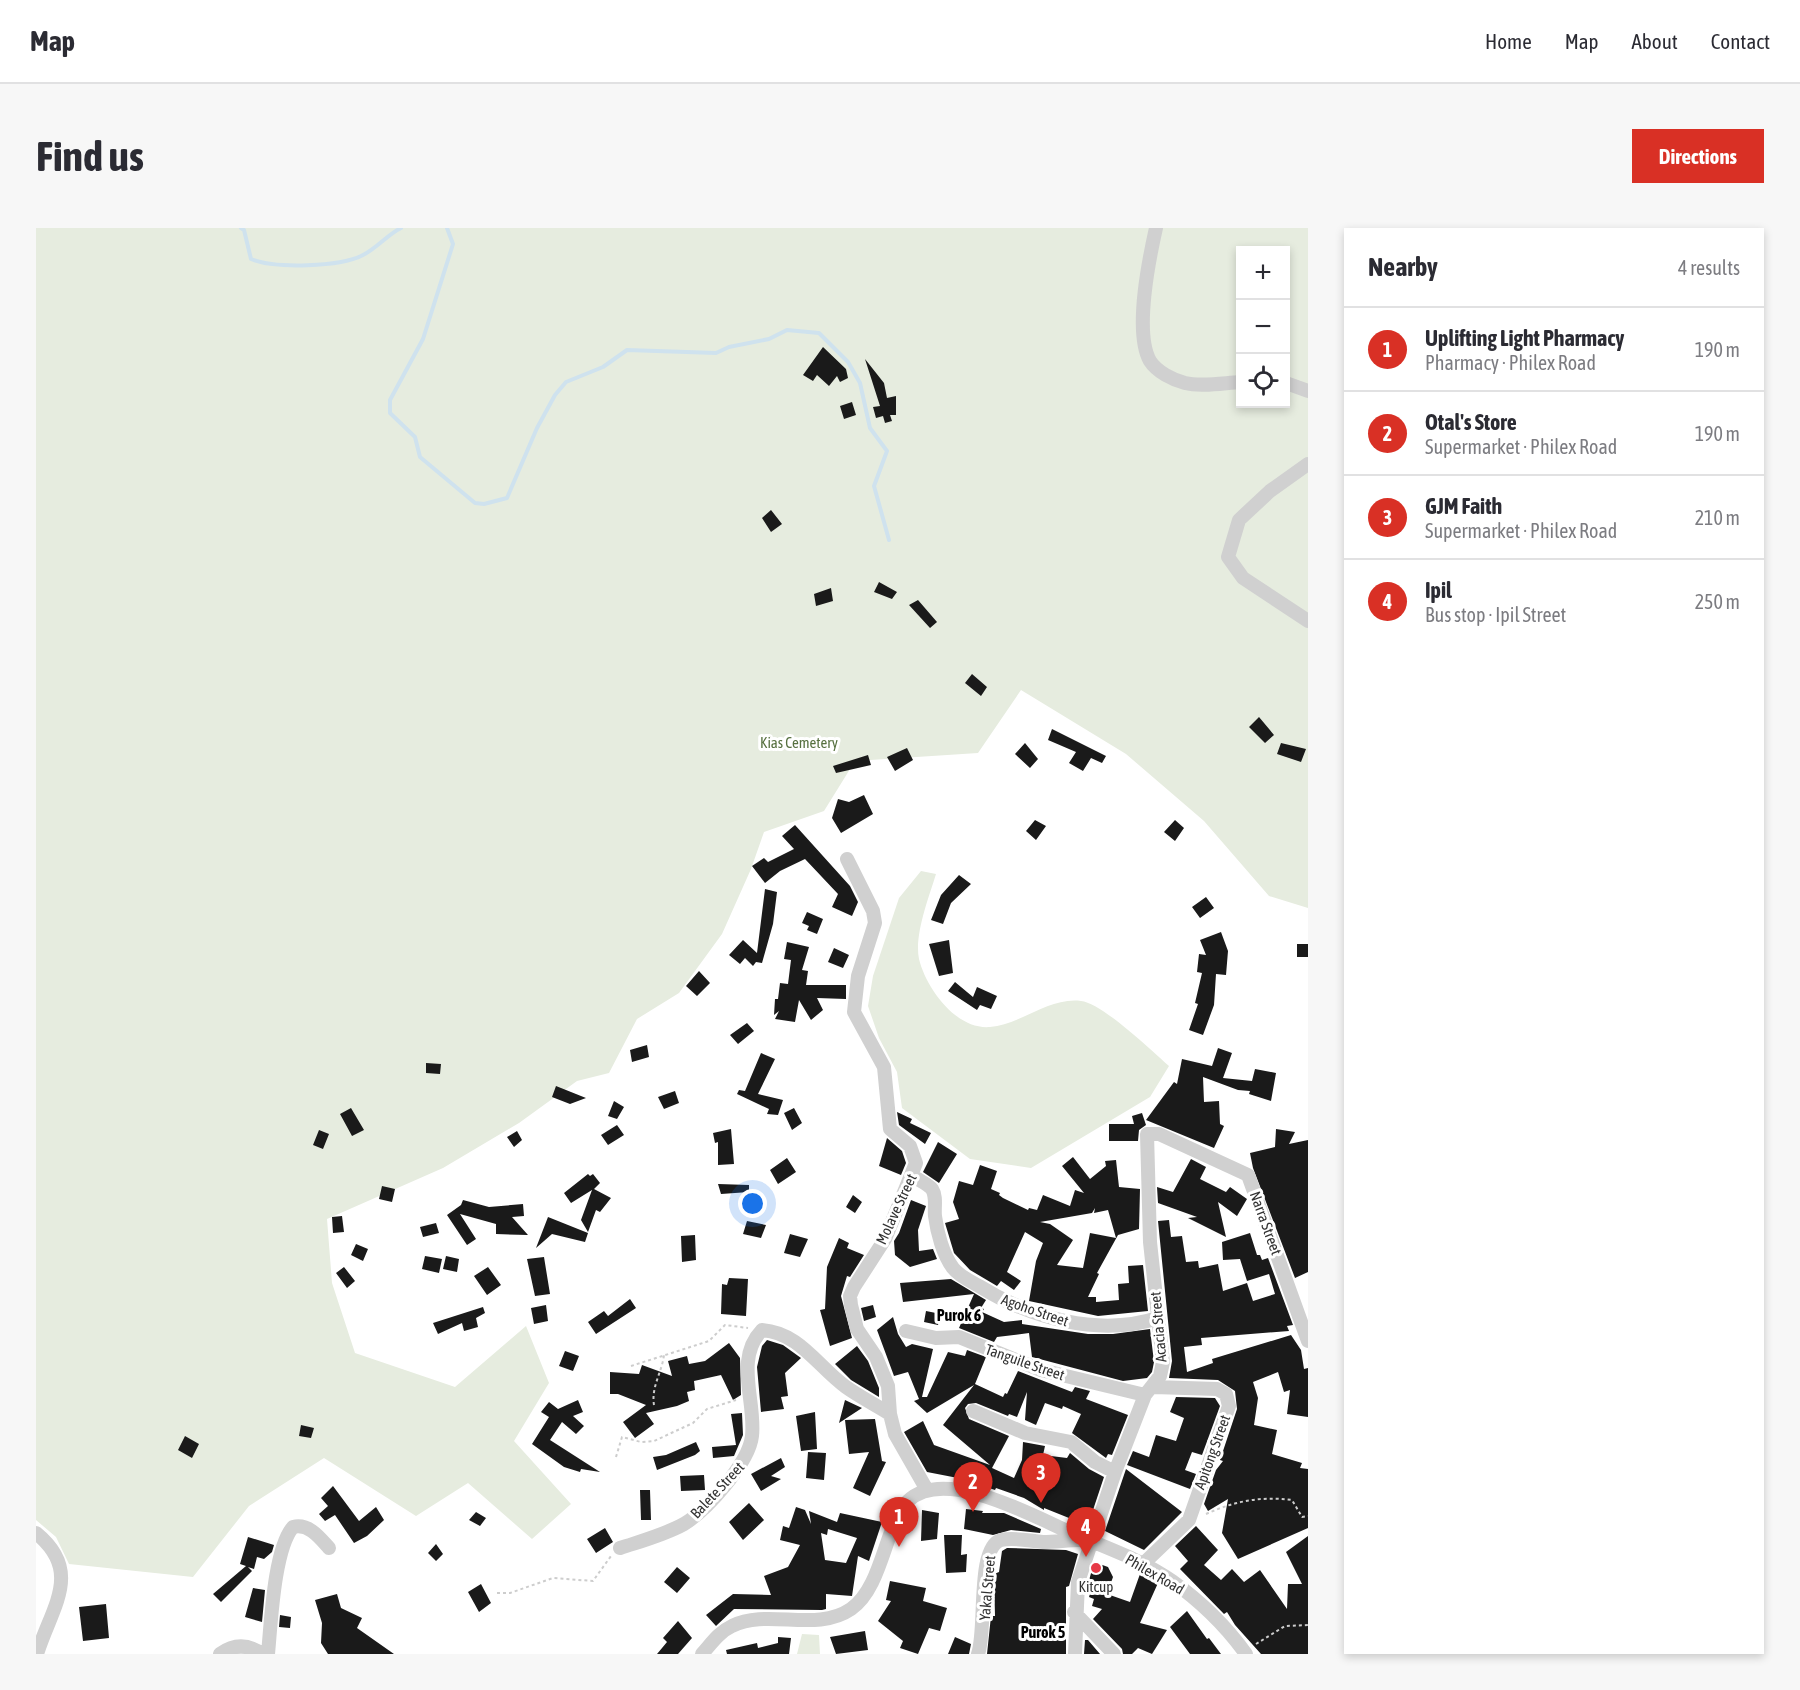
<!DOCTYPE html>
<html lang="en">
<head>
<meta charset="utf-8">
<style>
	:root { --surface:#fff; --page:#f7f7f7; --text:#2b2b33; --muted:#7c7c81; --line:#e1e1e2; --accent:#d93025 }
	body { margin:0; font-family:"Asap Condensed",sans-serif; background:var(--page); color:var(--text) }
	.controls { position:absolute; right:18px; top:18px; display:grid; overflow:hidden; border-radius:0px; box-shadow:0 3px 9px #0003 }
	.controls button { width:54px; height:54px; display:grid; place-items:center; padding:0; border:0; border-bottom:2px solid var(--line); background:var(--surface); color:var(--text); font:30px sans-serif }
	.you { position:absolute; left:717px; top:976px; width:21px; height:21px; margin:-15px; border:4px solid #fff; border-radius:50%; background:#1a73e8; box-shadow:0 0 0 9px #1a73e833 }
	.badge { display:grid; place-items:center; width:39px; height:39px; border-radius:50%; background:var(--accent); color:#fff; font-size:20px; font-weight:700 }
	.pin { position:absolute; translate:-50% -50px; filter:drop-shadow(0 2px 3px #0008) }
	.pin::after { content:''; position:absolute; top:32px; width:21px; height:18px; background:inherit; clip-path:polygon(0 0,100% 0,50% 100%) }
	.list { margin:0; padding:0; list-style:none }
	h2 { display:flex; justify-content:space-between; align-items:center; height:78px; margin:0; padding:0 24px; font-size:26px }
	h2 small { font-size:20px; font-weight:400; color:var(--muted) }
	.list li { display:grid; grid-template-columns:39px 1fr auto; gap:18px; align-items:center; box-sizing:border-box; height:84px; padding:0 24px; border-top:2px solid var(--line) }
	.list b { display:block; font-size:22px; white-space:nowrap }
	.list p { margin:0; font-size:20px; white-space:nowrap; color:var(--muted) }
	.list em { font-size:20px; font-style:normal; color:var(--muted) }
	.icon { flex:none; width:33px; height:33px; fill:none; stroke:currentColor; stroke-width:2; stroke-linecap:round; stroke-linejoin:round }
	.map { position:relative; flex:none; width:1272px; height:1426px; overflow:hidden; border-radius:0px }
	header { display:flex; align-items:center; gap:36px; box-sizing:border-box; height:84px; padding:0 30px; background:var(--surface); border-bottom:2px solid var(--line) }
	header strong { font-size:28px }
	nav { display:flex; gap:33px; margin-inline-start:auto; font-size:21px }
	.intro { display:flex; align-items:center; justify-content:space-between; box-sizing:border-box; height:144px; padding:0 36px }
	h1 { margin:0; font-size:42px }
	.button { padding:15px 27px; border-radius:0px; background:var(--accent); color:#fff; font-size:21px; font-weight:700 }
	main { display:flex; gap:36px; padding:0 36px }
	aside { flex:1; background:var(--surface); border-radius:0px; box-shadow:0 3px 9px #0003 }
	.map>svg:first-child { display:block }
	.green { fill:#e6ecdf; fill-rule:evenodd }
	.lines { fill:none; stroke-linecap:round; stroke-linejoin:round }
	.stream { stroke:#cfe2ee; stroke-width:4 }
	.building { fill:#1a1a1a; fill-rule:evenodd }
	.path { stroke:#cdcdcd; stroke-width:2; stroke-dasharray:3 3; stroke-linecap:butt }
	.minor { stroke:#d0d0d0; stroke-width:14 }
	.poi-dot { fill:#e63946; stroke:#fff; stroke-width:2 }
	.labels { text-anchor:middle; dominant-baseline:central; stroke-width:6; stroke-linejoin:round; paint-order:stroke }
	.park-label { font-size:15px; fill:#56703f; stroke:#fff }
	.street-label { font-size:15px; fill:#333; stroke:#fff }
	.poi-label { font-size:15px; fill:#333; stroke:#fff }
	.neighbourhood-label { font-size:16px; font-weight:bold; fill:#000; stroke:#fff }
</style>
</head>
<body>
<header>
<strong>Map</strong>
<nav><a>Home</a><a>Map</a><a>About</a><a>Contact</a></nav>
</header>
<div class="intro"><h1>Find us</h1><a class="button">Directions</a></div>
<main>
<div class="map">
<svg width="1272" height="1426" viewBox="0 0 1272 1426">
	<rect width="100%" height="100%" fill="#fff"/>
	<path class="green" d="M0,0H1272V680L1233,668L1168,593L1090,526L985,462L942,525L819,533L788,583L728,604L715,641L686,706L643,765L601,791L573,845L541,853L483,895L407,940L291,991L296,1055L319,1125L419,1159L490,1098L513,1155L478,1213L535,1276L496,1311L432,1255L380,1288L288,1230L213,1278L157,1349L33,1336L20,1309L0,1292ZM1204,22H1250V176H1204Z
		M885,643L900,646C893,669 878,707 883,731C890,760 920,802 954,799C986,796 1013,769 1045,773C1066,775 1116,823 1133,838L1114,869L995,940L934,931L866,880L861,844L843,810L832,778L837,748L863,670Z
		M766,1406L783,1407L784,1426H761Z"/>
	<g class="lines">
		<path class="stream" d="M205,0L208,2L215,31C238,41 305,39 327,27C341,20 351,7 365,0
			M411,0L417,16L387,111L354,172V185L379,209L384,229L439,275L448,276L471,270L501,200L519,167L530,154L567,139L591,122L680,125L693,119L733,111L751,102L783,105L812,134L824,155L834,200L851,223L838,258L853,312"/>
	</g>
	<path class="building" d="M787,119L810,141L812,150L804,154L801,148L793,158L781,147L777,153L767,147Z
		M829,131L848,155L851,170L860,168V187H854L856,193L849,195L847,188L840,190L837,179L844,178Z
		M816,174L820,187L808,191L804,178Z
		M735,282L746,296L735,304L726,290Z
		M843,354L861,364L856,371L838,364Z
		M795,360L797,373L780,378L778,366Z
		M882,372L901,394L894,400L873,377Z
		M936,446L951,459L945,468L929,455Z
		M1223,489L1238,507L1229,515L1213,499Z
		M1016,501L1070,528L1066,535L1055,530L1047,543L1033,535L1040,524L1012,512Z
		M989,515L1002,531L994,540L979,526Z
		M1245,515L1270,521L1265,534L1241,526Z
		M871,520L877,532L859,543L851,529Z
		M832,527L835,537L800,545L797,538Z
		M828,567L837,586L805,605L796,590L802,571L813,574Z
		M999,592L1010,598L1000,612L990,603Z
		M1139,592L1148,600L1139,613L1128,604Z
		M759,597L814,658L822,674L816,688L796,679L802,666L769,631L744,643L729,655L716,638L728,630L732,634L758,621L746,608Z
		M923,647L935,656L915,675L907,696L895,692L905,667Z
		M729,661L741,664L737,696L726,735L720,734L717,738L709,730L704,736L693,727L707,712L721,725Z
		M1170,669L1178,680L1164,690L1156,679Z
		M771,684L787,691L781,706L771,702L773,698L766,695Z
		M1185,704L1192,723L1190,747L1180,746L1178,777L1167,807L1153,802L1162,776L1159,775L1166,745L1161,744L1163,726L1170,727L1164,712Z
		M913,712L917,745L903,748L893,716Z
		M751,714L773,719L766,742L772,743L770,757H810V771L781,770L787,782L775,792L763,772L759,794L739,791L743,783L738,787L739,771H742L744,755L752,756L755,732L748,731Z
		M1261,716H1272V729H1261Z
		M798,720L813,727L807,740L792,734Z
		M663,743L674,755L661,768L650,758Z
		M919,754L937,769L941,759L961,768L955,781L944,777L941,782L912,763Z
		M711,795L718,803L702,816L694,807Z
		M611,817L613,829L596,834L594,822Z
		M1182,820L1196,825L1187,850L1216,853L1219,841L1240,845L1235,873L1213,866L1214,863L1202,862L1167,849L1168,874L1183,873L1184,896L1188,898L1178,920L1110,892L1138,854L1141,856L1146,831L1176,838Z
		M725,825L739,831L722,866L747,872L742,887L731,886L733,881L701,866L703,862L709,863Z
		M390,835L405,836L404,846L390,845Z
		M520,858L550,870L534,876L516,869Z
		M639,863L643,875L628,881L622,869Z
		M578,873L588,879L581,891L572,888Z
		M315,880L328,902L316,908L304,886Z
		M758,880L766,895L756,902L748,885Z
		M861,884L876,891L874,895L895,905L889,916L863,897Z
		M1106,885L1110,897L1103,902L1102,913H1073V896H1098L1096,888Z
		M581,897L588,907L572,917L565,907Z
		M695,901L698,936L682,937V914L679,915L677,905Z
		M1240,901L1259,904L1253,916L1272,912V1044L1259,1050L1217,940L1214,925L1239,919Z
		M283,902L293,906L287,921L277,917Z
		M481,903L486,912L478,919L471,909Z
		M851,910L866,923L870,935L865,947L843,938Z
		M902,914L921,926L903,955L887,944Z
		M1037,929L1054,951L1070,938L1069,933L1080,932L1083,959L1104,961L1103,1001L1082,1007L1061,1045L1063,1046L1052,1069H1060V1074L1083,1072L1082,1056L1093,1055L1092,1038L1107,1037L1112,1083L1062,1088L993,1073L1000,1033L1007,1015L989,1004L971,1044L985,1053L978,1062L965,1053L961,1058L934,1042L918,1025L909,995L923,991L917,974L923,953L937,957L944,937L961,943L955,961L964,965L963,967L967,970L992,982L993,980L1001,982L1007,967L1034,978L1039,962L1048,965L1026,938ZM1059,980L1058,985L1072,982L1080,1010L1054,1005L1047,1040L1021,1037L1037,1012L1014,996L1004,994L1056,985Z
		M751,930L760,944L742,956L734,942Z
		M1155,931L1170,939L1164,951L1190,964L1194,959L1211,971L1201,988L1182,974L1190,1009L1152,990L1161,989L1122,975L1121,959L1137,964Z
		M552,946L554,948L557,946L564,955L558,961L575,970L564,984L560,982L552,1004L545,992L556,962L535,975L528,965Z
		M682,956L713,957V964L685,966Z
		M346,958L359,961L356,974L343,971Z
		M817,967L826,974L819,985L810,979Z
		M427,972L453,979L487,976L488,988L476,989L492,1007L460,1006V996L424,986L440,1011L431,1017L411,987L425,977Z
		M875,972L890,978L882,1002L883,1023L897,1021L901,1031L874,1039L859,1027L858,1013L863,1005Z
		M306,988L308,1004L297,1005L296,989Z
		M512,989L552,1005L549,1014L516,1006L500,1020Z
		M1133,992L1135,1009L1146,1008L1150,1034L1162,1033L1163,1040L1182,1036L1187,1063L1211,1055L1217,1073L1239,1066L1233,1046L1211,1053L1204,1031L1187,1032L1186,1014L1214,1005L1221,1027H1224L1226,1032L1232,1030L1257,1097L1251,1098L1253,1103L1165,1110L1166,1117L1148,1119L1151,1144L1177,1135L1176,1131L1255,1107L1265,1122L1268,1141L1272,1140V1189L1251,1186L1254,1162L1248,1164L1242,1144L1217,1154L1222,1170L1218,1197L1241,1202L1236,1226L1266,1235L1264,1240L1272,1241V1300L1202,1331L1186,1305L1192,1271L1172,1283L1168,1276L1180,1242L1187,1233L1184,1232L1201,1181L1199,1163L1182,1152L1133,1150L1136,1133L1122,993Z
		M711,993L730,997L725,1010L707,1006Z
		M400,995L403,1005L387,1009L384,999Z
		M754,1006L772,1011L764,1029L748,1025Z
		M659,1007L660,1032L646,1034L645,1008Z
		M803,1010L813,1015L811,1020L828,1027L814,1049L811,1048L805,1068L816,1110L794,1118L784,1082L789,1081L791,1039Z
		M320,1016L332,1021L327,1033L315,1027Z
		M389,1028L406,1031L403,1045L386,1041Z
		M410,1028L423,1031L421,1044L407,1041Z
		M508,1029L514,1066L499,1068L491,1031Z
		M308,1039L319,1053L311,1060L300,1045Z
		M452,1039L465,1057L451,1067L438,1048Z
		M693,1050L712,1051L710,1088L685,1086L686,1056L691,1057Z
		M915,1051L950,1072L945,1080L948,1081L946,1084L968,1094L986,1092V1096L1052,1106H1077L1114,1101L1118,1134L1116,1144L1111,1150L1087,1153L996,1129L993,1105L961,1109L958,1114L923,1100L938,1066L867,1074L864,1055Z
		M594,1071L600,1080L560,1106L552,1094L568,1083L572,1088Z
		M510,1077L512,1093L498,1096L495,1080Z
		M837,1077L840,1089L828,1093L825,1080Z
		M447,1079L449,1085L440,1090L442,1099L428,1103L426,1095L402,1106L397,1095Z
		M890,1083L905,1086L902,1097L888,1094Z
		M857,1089L862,1106L870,1119L876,1116L897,1121L886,1169H891L912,1124L929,1128L931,1122L950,1129L939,1156L967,1169L969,1165L971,1166L982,1143L1036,1164L1039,1159L1054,1163L1050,1171L1092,1187L1076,1227L1072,1226L1070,1230L1036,1205L1045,1186L1027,1178L1026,1181L1009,1175L1000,1197L989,1192L991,1164L981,1189L973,1186L972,1188L940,1175L932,1176L929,1180L933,1191L973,1208L956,1240L978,1250L986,1232L987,1214L1009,1218L1007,1227L1031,1230L1034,1225L1053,1241L1068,1249L1053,1294L1045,1290L1043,1294L1008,1280V1282L988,1270L960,1260L959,1262L927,1251L891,1244L868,1204L887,1193L898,1217L954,1237L907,1197L938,1157L891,1185L878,1173L883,1171L872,1144L858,1148L841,1102Z
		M731,1112L747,1117L765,1130L749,1145L752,1168L745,1169L748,1181L725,1184L721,1139L726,1118Z
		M693,1115L704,1130L705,1167L697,1172L685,1147L658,1153L659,1162L651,1164L653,1173L641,1178L610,1185L618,1196L599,1210L587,1194L610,1177L582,1166H574V1144L603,1146L606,1137L636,1148L632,1133L651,1128L653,1136L669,1133Z
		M821,1118L832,1133L843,1160V1169L815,1152L799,1136Z
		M529,1123L543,1128L537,1143L523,1138Z
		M1140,1169L1179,1170L1184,1178L1166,1227L1156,1224L1149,1242L1160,1246L1154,1261L1091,1237L1097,1223L1113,1229L1120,1207L1140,1213L1148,1190L1134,1184Z
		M542,1172L547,1184L537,1188L548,1198L540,1206L526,1194L514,1212L564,1244L545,1241L544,1244L528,1239L496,1216L513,1189L505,1184L513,1174L522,1181Z
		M809,1172L826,1180L803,1195Z
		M779,1184L781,1221L765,1223L760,1188Z
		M706,1185L707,1207L698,1228L677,1230L676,1219L700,1217L695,1186Z
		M839,1191L846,1233L850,1234L834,1268L817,1260L833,1224L813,1226L809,1192Z
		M265,1197L278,1200L275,1210L263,1208Z
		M149,1208L163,1216L156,1230L142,1222Z
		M660,1214L664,1223L659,1227L621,1242L617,1229L630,1227Z
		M772,1224L790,1225L788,1252L770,1250Z
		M745,1230L749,1239L735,1248L745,1251L725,1263L715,1246Z
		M1090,1241L1146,1284L1108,1322L1069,1303Z
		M668,1247L669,1262L645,1263L644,1248Z
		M297,1258L323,1293L340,1279L348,1292L331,1308L318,1315L299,1287L289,1293L283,1286L292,1278L285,1270Z
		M604,1262H614L615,1292H605Z
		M713,1275L728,1292L707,1312L693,1294Z
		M760,1279L769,1282L775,1296L773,1283L801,1294L804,1285L846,1294L833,1333L822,1328L816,1368L790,1366V1381L786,1382L698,1381L680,1398L670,1387L697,1366L735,1367L728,1348L752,1339L764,1317L744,1312L747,1298L753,1300ZM792,1301L821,1310L810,1335L789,1332L785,1305L791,1307Z
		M930,1281L947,1283L946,1285H968L1005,1301L1004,1305L975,1302L957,1307L928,1301Z
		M886,1282L903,1285L901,1311L885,1313Z
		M440,1284L450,1290L444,1298L433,1292Z
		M1160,1298L1182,1322L1168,1337L1185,1352L1196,1341L1208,1354L1224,1342L1251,1381L1252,1356H1266L1250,1324L1272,1308V1426H1225L1199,1397L1191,1384L1188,1386L1144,1341L1152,1333L1139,1318Z
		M569,1300L577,1314L560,1325L551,1311Z
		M908,1307H926L925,1327L931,1326L930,1344L910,1345Z
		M212,1309L238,1317L236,1324L228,1331L221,1329L218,1341L212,1339L216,1343L185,1374L177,1366L210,1338L204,1336Z
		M400,1316L407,1326L400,1333L392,1325Z
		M971,1320L1030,1322L1042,1326L1033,1358L1030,1359V1426H951L955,1388H959L958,1346L963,1344L966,1323Z
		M1058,1334L1072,1339L1077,1349L1071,1366L1094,1374L1104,1346L1122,1355L1104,1395L1131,1402L1116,1426L1102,1420L1096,1426H1087L1086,1421L1057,1391L1066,1381L1056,1378L1058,1371L1053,1369L1055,1362L1051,1360Z
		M641,1339L654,1350L641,1365L628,1354Z
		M854,1353L890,1360L887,1373L911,1380L904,1403L893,1400L882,1426L864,1420L867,1413L842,1393L855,1373L850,1372Z
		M445,1356L455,1375L443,1384L432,1364Z
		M217,1360L229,1362L226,1394L209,1389Z
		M301,1366L305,1380L326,1390L321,1400L358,1426H292L285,1415L286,1395L279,1372Z
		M70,1376L73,1410L47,1413L43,1379Z
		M1151,1383L1171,1411L1173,1410L1185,1426H1154L1134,1399Z
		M244,1387L255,1389L254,1400L243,1399Z
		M642,1393L656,1410L642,1426H621L631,1414L627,1410Z
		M829,1403L832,1422L800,1426L794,1409Z
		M742,1409L755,1410L753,1426H691L690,1422L721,1415L722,1420L742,1415Z
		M919,1409L935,1416L933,1426H912Z
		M1049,1412H1052L1064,1426H1048Z"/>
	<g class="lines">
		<path class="path" d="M595,1138L673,1113L689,1097L712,1100
			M618,1177C615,1159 626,1144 628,1127
			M580,1229L586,1209L605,1214L618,1213L657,1195L671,1181L700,1172
			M1170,1286C1199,1273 1225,1268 1256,1272L1266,1289L1272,1288
			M461,1365H474L517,1350L557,1353L575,1328
			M1220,1416L1249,1398L1272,1397"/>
		<path class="minor" d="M1120,0C1113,31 1098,105 1114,133C1121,144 1137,152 1149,155C1165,159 1187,155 1204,154
			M1250,155L1272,163
			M1272,236L1234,263L1203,292L1192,329L1207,350L1272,393
			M811,631L837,683L839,695L822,748L818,784L848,839L854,901L874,918L880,935L849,1011L818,1059L814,1068L815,1077L821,1101L840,1129L852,1158L854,1186L859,1206L891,1262
			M877,948C882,952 892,956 896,961C901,969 898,980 899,988C901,1004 907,1027 917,1040C923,1048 934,1053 943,1058C994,1090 1063,1109 1122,1090
			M870,1103L900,1110L923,1109L1005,1142L1109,1167
			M937,1183L989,1205L1035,1214L1059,1234L1079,1244
			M0,1305C48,1344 15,1380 1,1426
			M584,1320C605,1313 628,1307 648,1296C671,1282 713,1235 716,1208C720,1173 698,1131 726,1102C764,1105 781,1138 810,1159C824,1169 840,1177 854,1186
			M1107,1336L1153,1292L1193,1178L1190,1166L1181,1161L1118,1159
			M1038,1384L1078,1426
			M184,1426C198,1416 212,1416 226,1426
			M232,1426C235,1395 238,1321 257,1299C273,1295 284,1310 293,1320
			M666,1426C675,1416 683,1404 696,1398C732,1380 780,1405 815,1381C847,1359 849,1296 872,1273C909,1237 1000,1290 1038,1306C1071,1320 1106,1332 1136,1353C1164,1373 1190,1398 1210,1426
			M942,1426C951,1402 940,1319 965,1312C979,1309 993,1313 1007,1314C1020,1314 1032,1312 1045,1312
			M1039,1426L1042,1354L1079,1244L1109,1167L1124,1148L1127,1134L1114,1014L1111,906H1123L1212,947L1272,1113"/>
	</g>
	<circle class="poi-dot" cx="1060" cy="1340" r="6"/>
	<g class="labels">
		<g class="park-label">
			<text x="763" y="514">Kias Cemetery</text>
		</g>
		<g class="street-label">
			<text transform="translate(860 981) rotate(-65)">Molave Street</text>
			<text transform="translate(1230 995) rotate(70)">Narra Street</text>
			<text transform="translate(999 1082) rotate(19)">Agoho Street</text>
			<text transform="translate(1122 1099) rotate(-95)">Acacia Street</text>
			<text transform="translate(989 1134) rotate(19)">Tanguile Street</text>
			<text transform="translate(1176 1224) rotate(-70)">Apitong Street</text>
			<text transform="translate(681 1262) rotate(-47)">Balete Street</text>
			<text transform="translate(1119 1346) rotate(30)">Philex Road</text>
			<text transform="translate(951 1360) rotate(-85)">Yakal Street</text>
		</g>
		<g class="poi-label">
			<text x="1060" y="1358">Kitcup</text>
		</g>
		<g class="neighbourhood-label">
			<text x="923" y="1087">Purok 6</text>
			<text x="1007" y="1404">Purok 5</text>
		</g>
	</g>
</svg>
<div class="controls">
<button>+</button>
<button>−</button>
<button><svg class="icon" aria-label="locate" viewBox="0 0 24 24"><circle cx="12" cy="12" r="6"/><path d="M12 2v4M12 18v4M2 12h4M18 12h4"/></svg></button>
</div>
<div class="you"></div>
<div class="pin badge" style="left:863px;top:1319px">1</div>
<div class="pin badge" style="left:937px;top:1284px">2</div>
<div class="pin badge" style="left:1005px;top:1275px">3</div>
<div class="pin badge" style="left:1050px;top:1329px">4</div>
</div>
<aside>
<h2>Nearby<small>4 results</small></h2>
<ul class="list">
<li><span class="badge">1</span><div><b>Uplifting Light Pharmacy</b><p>Pharmacy · Philex Road</p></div><em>190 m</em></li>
<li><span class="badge">2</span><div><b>Otal's Store</b><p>Supermarket · Philex Road</p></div><em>190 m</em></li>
<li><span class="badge">3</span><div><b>GJM Faith</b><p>Supermarket · Philex Road</p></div><em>210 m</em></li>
<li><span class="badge">4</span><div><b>Ipil</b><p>Bus stop · Ipil Street</p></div><em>250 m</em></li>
</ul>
</aside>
</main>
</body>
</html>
